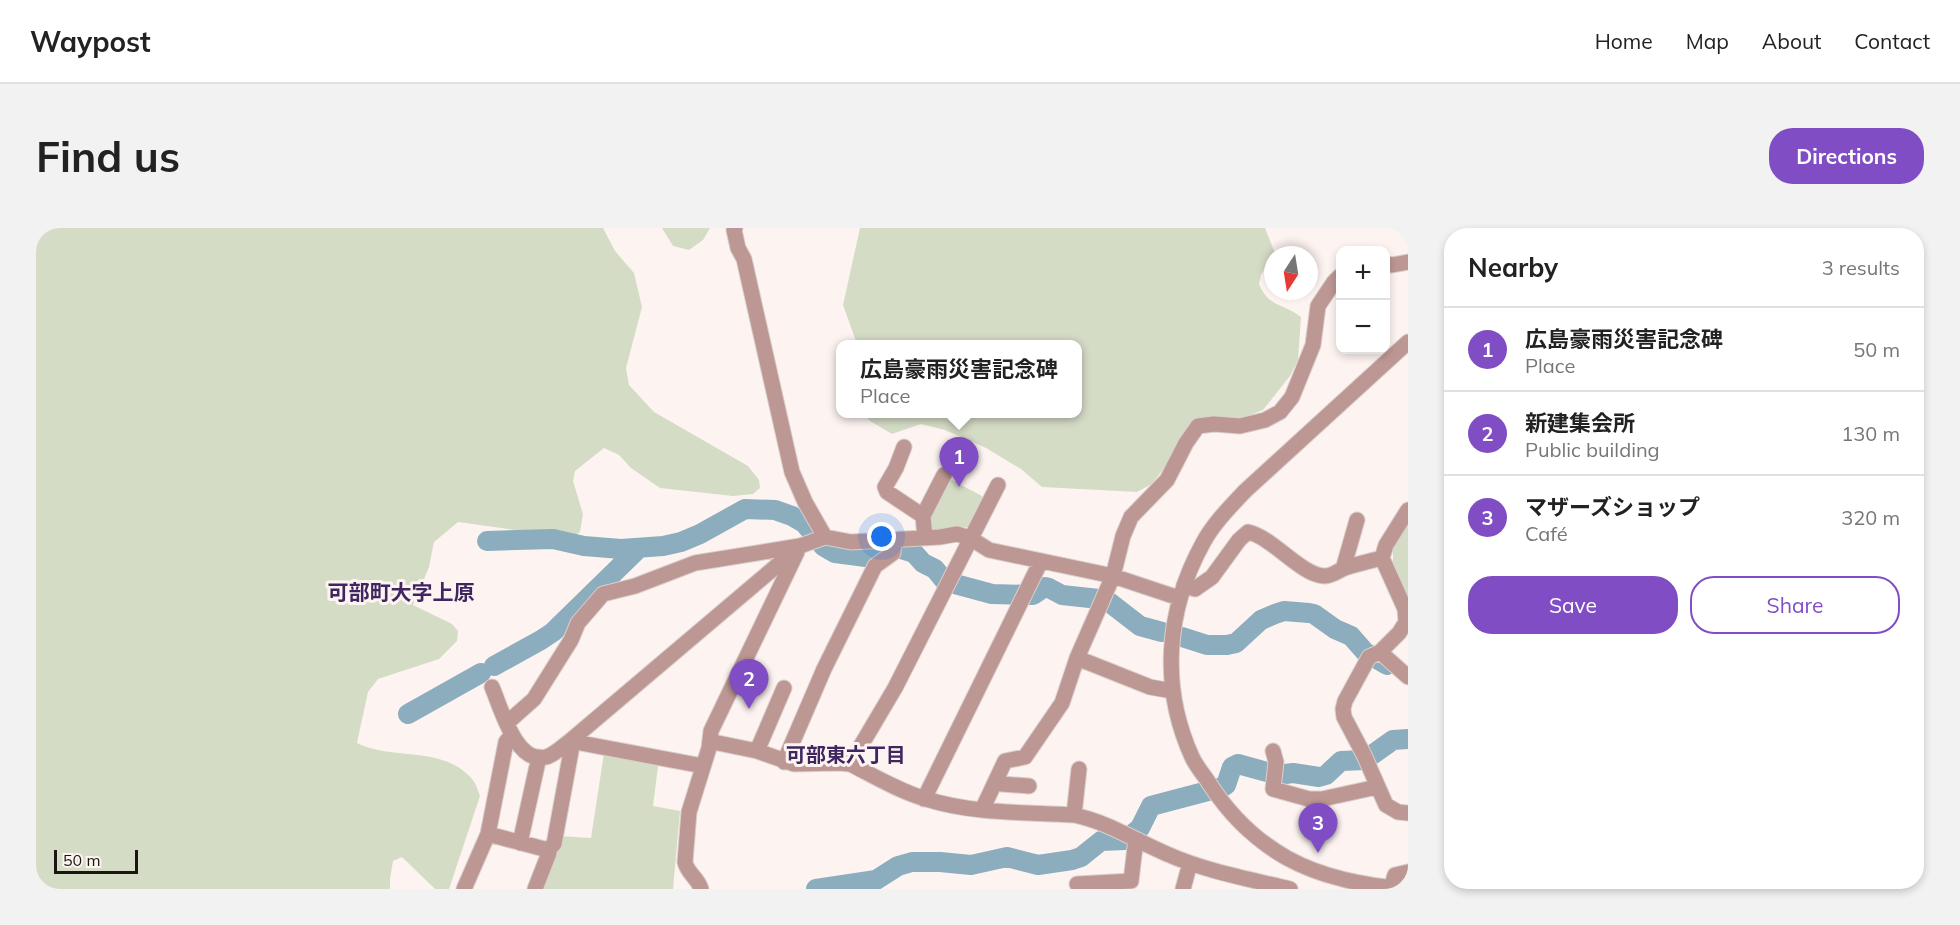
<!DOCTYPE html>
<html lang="en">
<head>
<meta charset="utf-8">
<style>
	:root { --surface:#fff; --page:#f2f2f2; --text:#222; --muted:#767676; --line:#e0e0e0; --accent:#804dc4 }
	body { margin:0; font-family:Mulish,"Noto Sans JP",sans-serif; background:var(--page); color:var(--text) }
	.controls { position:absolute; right:18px; top:18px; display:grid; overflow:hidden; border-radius:12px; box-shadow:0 3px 9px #0003 }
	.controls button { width:54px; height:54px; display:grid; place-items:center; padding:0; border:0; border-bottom:2px solid var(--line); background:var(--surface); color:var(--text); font:30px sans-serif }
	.compass { position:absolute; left:1228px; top:18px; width:54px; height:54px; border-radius:50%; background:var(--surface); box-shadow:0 3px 9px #0003; rotate:192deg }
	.scale { position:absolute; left:18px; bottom:15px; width:84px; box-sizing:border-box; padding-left:6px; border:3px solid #1c1411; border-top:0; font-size:16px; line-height:21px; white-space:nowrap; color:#1c1411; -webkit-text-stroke:4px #fdf4f1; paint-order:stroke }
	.you { position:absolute; left:846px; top:309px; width:21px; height:21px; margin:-15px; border:4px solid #fff; border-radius:50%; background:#1a73e8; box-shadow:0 0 0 9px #1a73e833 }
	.badge { display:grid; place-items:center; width:39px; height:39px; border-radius:50%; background:var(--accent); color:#fff; font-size:20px; font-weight:700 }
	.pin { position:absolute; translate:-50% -50px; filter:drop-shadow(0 2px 3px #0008) }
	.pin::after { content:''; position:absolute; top:32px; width:21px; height:18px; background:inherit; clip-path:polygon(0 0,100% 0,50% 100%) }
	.popup { position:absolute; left:800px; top:112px; width:246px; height:78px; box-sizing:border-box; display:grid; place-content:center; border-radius:12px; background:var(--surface); filter:drop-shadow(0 2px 4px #0005); font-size:20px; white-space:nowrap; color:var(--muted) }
	.popup b { font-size:22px; color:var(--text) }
	.popup::after { content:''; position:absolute; left:50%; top:100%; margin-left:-12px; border:12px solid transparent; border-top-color:var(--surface) }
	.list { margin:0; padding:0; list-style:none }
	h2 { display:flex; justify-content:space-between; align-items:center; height:78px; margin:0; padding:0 24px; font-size:26px }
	h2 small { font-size:20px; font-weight:400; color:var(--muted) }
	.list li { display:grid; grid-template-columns:39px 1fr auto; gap:18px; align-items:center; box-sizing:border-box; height:84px; padding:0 24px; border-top:2px solid var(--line) }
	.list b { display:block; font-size:22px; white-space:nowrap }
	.list p { margin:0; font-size:20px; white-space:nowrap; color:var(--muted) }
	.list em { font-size:20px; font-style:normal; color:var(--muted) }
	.actions { display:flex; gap:12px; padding:18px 24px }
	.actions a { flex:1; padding:14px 0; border:2px solid var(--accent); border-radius:24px; text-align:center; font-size:21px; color:var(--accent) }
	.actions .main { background:var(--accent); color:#fff }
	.map { position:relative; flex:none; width:1372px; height:661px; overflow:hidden; border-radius:24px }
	header { display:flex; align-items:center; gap:36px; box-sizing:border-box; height:84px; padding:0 30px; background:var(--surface); border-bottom:2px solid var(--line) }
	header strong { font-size:28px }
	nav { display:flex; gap:33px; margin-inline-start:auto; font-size:21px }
	.intro { display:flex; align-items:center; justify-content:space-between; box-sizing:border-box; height:144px; padding:0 36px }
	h1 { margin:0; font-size:42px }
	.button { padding:15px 27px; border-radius:24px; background:var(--accent); color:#fff; font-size:21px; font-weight:700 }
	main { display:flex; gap:36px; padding:0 36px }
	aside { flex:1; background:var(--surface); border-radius:24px; box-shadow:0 3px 9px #0003 }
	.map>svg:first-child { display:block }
	.green { fill:#d5dcc6 }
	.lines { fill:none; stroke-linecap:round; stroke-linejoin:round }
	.river { stroke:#8cadbe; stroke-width:20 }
	.minor-casing { stroke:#d9d0cd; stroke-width:17 }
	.minor { stroke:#bd9793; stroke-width:15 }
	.labels { text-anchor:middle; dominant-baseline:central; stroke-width:6; stroke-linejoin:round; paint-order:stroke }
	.neighbourhood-label { font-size:20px; font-weight:bold; fill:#3f2660; stroke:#fdf4f1 }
	.quarter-label { font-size:21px; font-weight:bold; fill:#3f2660; stroke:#fdf4f1 }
</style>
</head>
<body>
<header>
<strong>Waypost</strong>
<nav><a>Home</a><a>Map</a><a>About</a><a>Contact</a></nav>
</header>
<div class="intro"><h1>Find us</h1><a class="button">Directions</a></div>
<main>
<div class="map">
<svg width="1372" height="661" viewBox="0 0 1372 661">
	<rect width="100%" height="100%" fill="#fdf4f1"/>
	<path class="green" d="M0,0H567L579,23L598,45L606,79L590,140L593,157L618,184L712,238L723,252L724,260L717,266L697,268L624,260L595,240L583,227L568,220L539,243L537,253L547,286L544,304L535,310L422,294L398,314L393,339L377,377L416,396L422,403L421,413L403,431L342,451L332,464L321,515C357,533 407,517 436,551C440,555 442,563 444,568L413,661H399L366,629L357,633L354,651V661H0Z
		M626,0H674L667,12L653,22L637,18Z
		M824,0H1229L1239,25L1225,47L1223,56C1233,80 1247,75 1265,89L1262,132L1254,148L1227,182L1204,191L1161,196L1116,256L1101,264L1006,259L985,241L950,220L909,202L885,196L856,206L834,193L828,186H1042V116H821L807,77Z
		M910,249L946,268L947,272L933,299L899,302L898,305L894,302L891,287Z
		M1372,295V379L1357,346V318Z
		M568,525L623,531L617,578L644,583L637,661H500L524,608L555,610Z"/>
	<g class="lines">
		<path class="river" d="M451,313L517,311L548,318L585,321L627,318L645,314L664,306L709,281L739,282L756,288L768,295L787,318L799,325L830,329L852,319L865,321L878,325L887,335L899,341L907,351L919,356L956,366L997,367L1009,359L1013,360L1026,367L1063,371L1073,374L1104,398L1126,404
			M1146,409L1171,417H1191L1200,415L1225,392L1239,386L1248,383L1273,385L1278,386L1299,401L1315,408L1329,424L1351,437
			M458,438L505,412L517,404L603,320
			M372,486L445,445
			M780,661L840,652L862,638L876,634H904L935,637L971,629L1002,637L1036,632L1045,629L1065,613L1089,612L1104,600L1115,578L1187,559L1190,557L1196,539L1202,536L1242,547L1257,545L1283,549L1290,547L1305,533L1329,532L1357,512L1372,511"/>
		<g class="minor-casing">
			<path id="minor" d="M699,0L698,2L702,20L708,31L756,244L769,274L789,309
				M1350,36L1356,37L1372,34
				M868,219L860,240L849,259L851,264L887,288
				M1372,282L1350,317L1346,330L1369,381L1370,394L1363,405L1344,424L1333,429L1309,473L1307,481L1308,489L1328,527L1350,577L1362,584L1372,585
				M889,310L887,288L908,247
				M1307,341L1321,292
				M1148,357L1159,361L1176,349L1203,312L1212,304C1236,309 1265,347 1288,348C1295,349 1303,342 1309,340C1321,336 1334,333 1346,330
				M1344,424L1372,449
				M1041,430L1114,459L1136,463
				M456,459C465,480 480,537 510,529C518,527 527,518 534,513L764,318
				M471,495L498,471L535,412L542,395L567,366L599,358L659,335L764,318L789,309L815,314L904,309L921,306L934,310L953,322L1077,348L1143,370
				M674,515L677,514L721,523L758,536L803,535L814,536C838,548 865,564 890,571C937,586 989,584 1038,587C1072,594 1100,613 1131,626C1169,643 1213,651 1254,661
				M721,523L748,460
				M1237,523L1240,534L1237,561L1273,571H1286L1341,559
				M748,534L788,441L839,338L857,325L858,312
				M814,536L859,460L962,257
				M959,554L966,556L993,558
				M888,571L1005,333
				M946,582L969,533L989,529L1026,475L1041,430L1077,348L1087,308L1095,289L1131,252L1150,215L1162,198L1178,196L1204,198L1229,192L1244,184L1256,169L1277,117L1282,78L1298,54L1304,48
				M1038,587L1043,541
				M452,606L512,622L513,625L499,661
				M484,615L503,529
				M512,622L518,616L536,518L534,513L667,538
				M1041,656L1095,653L1099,619L1102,612
				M1355,660L1359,647L1372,644
				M428,661L452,606L470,514L476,506
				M665,661C662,650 651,645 649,634L653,584L673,520L675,503L761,324
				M1147,661L1154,635
				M1368,661C1328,657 1287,650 1251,630C1219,612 1193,586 1173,555C1168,547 1160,538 1156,529C1124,459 1130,382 1167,315C1177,296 1194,279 1209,263L1372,114"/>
		</g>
		<use href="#minor" class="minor"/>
	</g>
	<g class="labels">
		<g class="neighbourhood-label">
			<text x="810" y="526">可部東六丁目</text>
		</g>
		<g class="quarter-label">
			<text x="365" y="364">可部町大字上原</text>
		</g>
	</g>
</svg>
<div class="controls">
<button>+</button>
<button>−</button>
</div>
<svg class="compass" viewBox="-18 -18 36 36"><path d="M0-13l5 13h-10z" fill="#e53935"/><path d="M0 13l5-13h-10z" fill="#767676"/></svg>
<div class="scale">50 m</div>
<div class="you"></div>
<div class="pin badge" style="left:923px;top:259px">1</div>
<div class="popup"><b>広島豪雨災害記念碑</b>Place</div>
<div class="pin badge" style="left:713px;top:481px">2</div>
<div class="pin badge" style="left:1282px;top:625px">3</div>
</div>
<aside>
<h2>Nearby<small>3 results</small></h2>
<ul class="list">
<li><span class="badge">1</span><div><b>広島豪雨災害記念碑</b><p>Place</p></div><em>50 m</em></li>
<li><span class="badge">2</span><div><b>新建集会所</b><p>Public building</p></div><em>130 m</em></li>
<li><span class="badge">3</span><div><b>マザーズショップ</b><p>Café</p></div><em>320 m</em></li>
</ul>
<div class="actions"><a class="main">Save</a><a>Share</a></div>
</aside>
</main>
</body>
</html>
